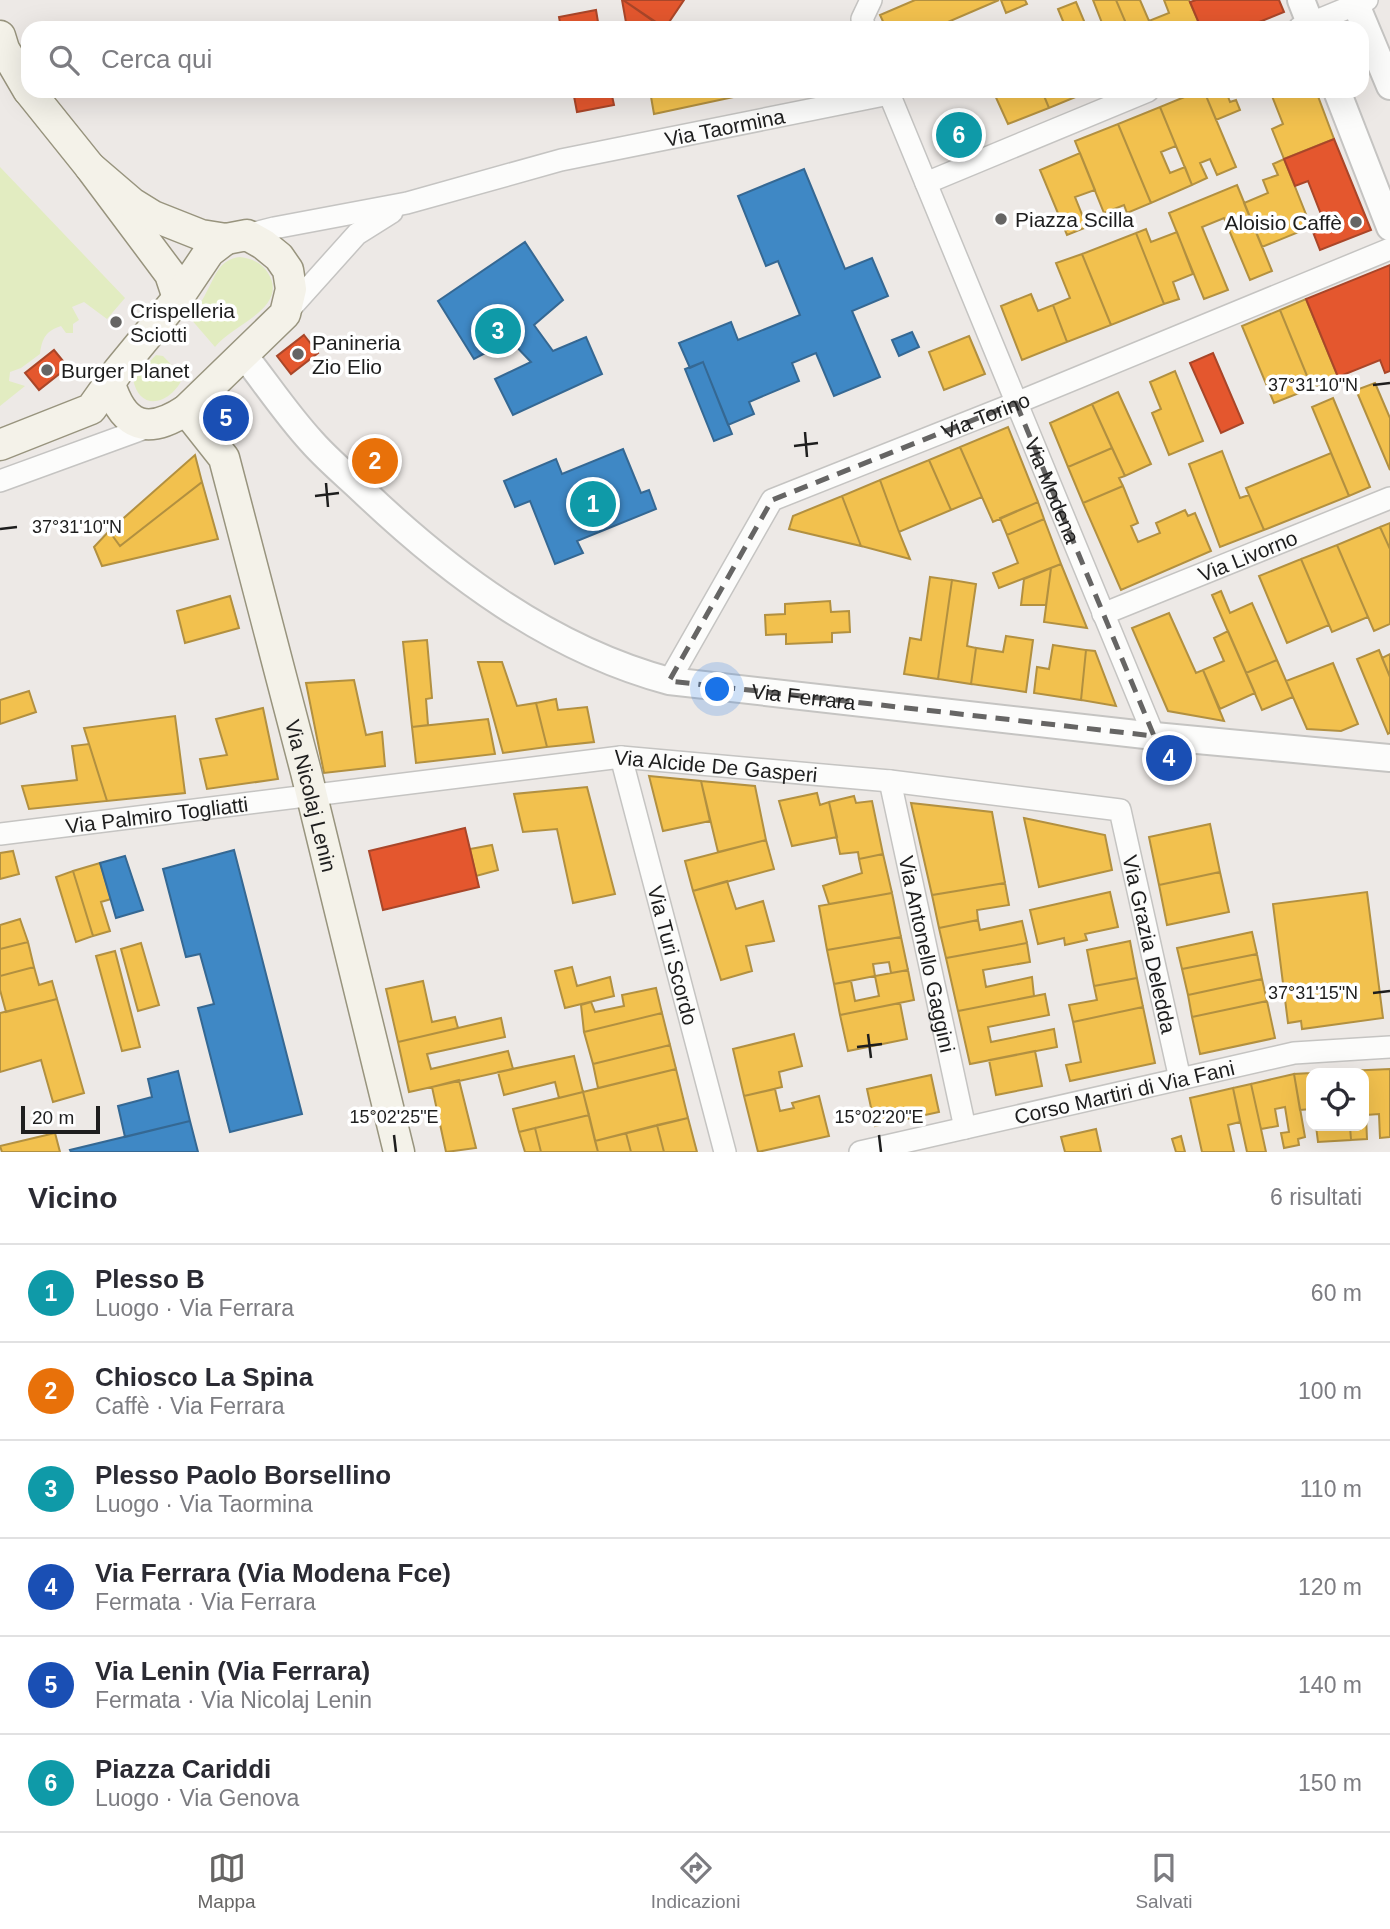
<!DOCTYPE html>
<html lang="it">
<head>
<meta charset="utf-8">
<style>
	:root { --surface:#fff; --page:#f7f7f7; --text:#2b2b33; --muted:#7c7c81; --line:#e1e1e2; --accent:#666564 }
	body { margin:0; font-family:Arial,sans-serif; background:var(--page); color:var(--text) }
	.controls { position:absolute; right:21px; bottom:21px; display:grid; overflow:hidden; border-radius:14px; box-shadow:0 7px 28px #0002 }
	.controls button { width:63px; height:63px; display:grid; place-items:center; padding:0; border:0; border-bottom:2px solid var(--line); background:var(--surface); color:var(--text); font:35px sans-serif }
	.scale { position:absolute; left:21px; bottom:18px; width:79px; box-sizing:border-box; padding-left:7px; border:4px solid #1e1e1e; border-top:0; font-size:19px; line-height:24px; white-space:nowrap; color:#1e1e1e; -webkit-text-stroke:5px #fff; paint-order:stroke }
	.you { position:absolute; left:718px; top:690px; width:24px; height:24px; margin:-18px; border:5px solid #fff; border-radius:50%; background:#1a73e8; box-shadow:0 0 0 10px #1a73e833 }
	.badge { display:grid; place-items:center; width:46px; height:46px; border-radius:50%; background:var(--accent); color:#fff; font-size:23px; font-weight:700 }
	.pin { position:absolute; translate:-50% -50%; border:4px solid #fff; box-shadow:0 2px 7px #0006 }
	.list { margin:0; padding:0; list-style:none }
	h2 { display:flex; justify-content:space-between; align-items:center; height:91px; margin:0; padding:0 28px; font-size:30px }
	h2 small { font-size:23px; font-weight:400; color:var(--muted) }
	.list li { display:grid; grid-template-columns:46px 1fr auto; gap:21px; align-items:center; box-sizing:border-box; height:98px; padding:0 28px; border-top:2px solid var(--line) }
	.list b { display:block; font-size:26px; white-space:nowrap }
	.list p { margin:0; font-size:23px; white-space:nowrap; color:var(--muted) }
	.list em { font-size:23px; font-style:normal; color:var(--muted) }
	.icon { flex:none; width:38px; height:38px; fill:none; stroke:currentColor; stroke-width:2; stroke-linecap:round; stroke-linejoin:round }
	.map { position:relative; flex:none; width:1390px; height:1152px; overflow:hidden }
	.search { position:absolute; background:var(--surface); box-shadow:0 7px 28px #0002; left:21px; right:21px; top:21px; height:77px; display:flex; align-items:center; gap:18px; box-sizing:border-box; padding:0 24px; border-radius:21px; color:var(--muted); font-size:26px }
	.sheet { height:679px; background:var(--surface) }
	nav { display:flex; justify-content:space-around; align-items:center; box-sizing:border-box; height:98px; border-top:2px solid var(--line); background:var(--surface); font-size:19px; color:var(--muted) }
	nav a { display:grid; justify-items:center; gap:4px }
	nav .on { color:var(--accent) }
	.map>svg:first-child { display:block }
	.grass { fill:#e2ecc1 }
	.homes { fill:#f2c14e; stroke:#b29040; stroke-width:2 }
	.shops { fill:#e4572e; stroke:#a94629; stroke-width:2 }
	.schools { fill:#3f88c5; stroke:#356893; stroke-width:2 }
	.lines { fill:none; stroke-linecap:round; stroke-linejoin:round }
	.minor-casing { stroke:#c5c4c2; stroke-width:24 }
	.tertiary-casing { stroke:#c5c4c2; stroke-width:30 }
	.secondary-casing { stroke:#98947e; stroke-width:33 }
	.minor { stroke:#fcfcfb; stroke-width:21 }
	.tertiary { stroke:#fcfcfb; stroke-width:26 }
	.secondary { stroke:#f4f2e9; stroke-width:30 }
	.marked { fill:none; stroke:#666564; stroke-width:5; stroke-dasharray:14 9; stroke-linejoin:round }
	.ticks { fill:none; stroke:#1e1e1e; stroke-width:2.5 }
	.poi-dot { fill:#666564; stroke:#fff; stroke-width:2.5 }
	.labels { text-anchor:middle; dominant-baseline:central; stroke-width:7; stroke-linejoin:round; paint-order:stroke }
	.street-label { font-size:21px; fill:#1e1e1e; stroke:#fff }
	.poi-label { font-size:21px; fill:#1e1e1e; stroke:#fff; text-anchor:start }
	.ticks-label { font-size:18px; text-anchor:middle; fill:#1e1e1e; stroke:#fff; stroke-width:7; stroke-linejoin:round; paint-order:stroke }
</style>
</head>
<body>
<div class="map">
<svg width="1390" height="1152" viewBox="0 0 1390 1152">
	<rect width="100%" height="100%" fill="#ede9e6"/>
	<path class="grass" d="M0,167L125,298L107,319L84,302L72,307L79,320L73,324V333H66L61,326C46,331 42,338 40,354L21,368L10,372L9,381L25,386L0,406Z
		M240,257C252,259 261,262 268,273C290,308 231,325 215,347L190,318C195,310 202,302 206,293C215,277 219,259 240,257Z
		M156,355L163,356L183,377C173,402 140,415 133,379Z"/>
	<path class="homes" d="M915,0H999L934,28H886L880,15Z
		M1001,0H1025L1027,4L1006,13Z
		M1093,0H1116L1128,28H1104Z
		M1116,0H1140L1149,21L1169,13L1164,0H1189L1201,28H1128Z
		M1076,2L1087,28L1065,26L1058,9Z
		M650,91H742L743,95L654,114Z
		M993,91H1042L1049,108L1008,124Z
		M1042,91H1090L1049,108Z
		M1199,91H1204L1236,167L1217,175L1210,159L1200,163L1207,178L1192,185L1160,107Z
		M1204,91H1226L1230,102L1236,100L1240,110L1216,120Z
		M1270,91H1316L1334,139L1284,159L1272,129L1283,124Z
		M1160,107L1176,146L1161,152L1170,173L1185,167L1192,185L1151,203L1118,124Z
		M1118,124L1151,203L1127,213L1124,205L1104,213L1075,141Z
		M1080,153L1095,190L1075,197L1087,227L1067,235L1040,170Z
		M1284,159L1311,227L1262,247L1244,203L1268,193L1263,180L1278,175L1273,164Z
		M1237,185L1272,271L1250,280L1224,218L1202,227L1228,290L1204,299L1169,213Z
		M1146,229L1151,242L1177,232L1193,274L1173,282L1179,299L1164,304L1136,233Z
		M1136,233L1164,304L1111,325L1082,254Z
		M1082,254L1111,325L1067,342L1053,305L1070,298L1056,263Z
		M1031,294L1038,311L1053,305L1067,342L1022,360L1001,306Z
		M1306,299L1338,377L1312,388L1280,310Z
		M1280,310L1312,388L1274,403L1242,326Z
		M969,336L985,374L944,390L929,352Z
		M1175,371L1203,441L1169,455L1152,413L1161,409L1150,382Z
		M1375,383L1390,418V470L1356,390Z
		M1118,392L1151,464L1125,476L1092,404Z
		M1333,398L1370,487L1349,496L1312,407Z
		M1092,404L1112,448L1068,467L1050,423Z
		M1008,427L1038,502L993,522L960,447Z
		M960,447L982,497L951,510L929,460Z
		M1112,448L1125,476L1119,478L1123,486L1083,503L1068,467Z
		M1222,451L1240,498L1249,495L1264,530L1220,547L1189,464Z
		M1331,453L1349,496L1264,530L1246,488Z
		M195,455L202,482L120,546L109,531Z
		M929,460L951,510L899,532L880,480Z
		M880,480L899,532L910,559L861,546L842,496Z
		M202,482L218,539L102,566L94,547L109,531L120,546Z
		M1123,486L1138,523L1131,526L1138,542L1160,533L1156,523L1185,510L1188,516L1195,513L1211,551L1121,590L1083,503Z
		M842,496L861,546L789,529L793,516Z
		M1038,502L1044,519L1007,535L1000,518Z
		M1044,519L1061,564L999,588L993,573L1018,563L1007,535Z
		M1390,523V549L1380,527Z
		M1380,527L1390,549V624L1374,631L1337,545Z
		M1337,545L1368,617L1332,632L1301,559Z
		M1301,559L1329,625L1287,643L1259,576Z
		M1061,564L1087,628L1044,622L1051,568Z
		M1051,568L1046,605H1021L1024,579Z
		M930,577L952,580L938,679L904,674L910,638L921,640Z
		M952,580L976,584L967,646L976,648L971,684L938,679Z
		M1221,591L1230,613L1252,603L1277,660L1246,673L1212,595Z
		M230,596L239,628L185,643L177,611Z
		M830,601L831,612L849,611L850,632L832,633V642L786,644V634L766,635L765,615L785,614V604Z
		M1169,613L1196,673L1203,670L1224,721L1168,711L1132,628Z
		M1228,631L1255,693L1220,709L1203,670L1224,661L1214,638Z
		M1006,636L1033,640L1026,692L971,684L976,648L1003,652Z
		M427,640L432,698L426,699L428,725L412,727L403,642Z
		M1053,645L1086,650L1081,700L1034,693L1037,667L1049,669Z
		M1086,650L1095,651L1116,706L1081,700Z
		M1379,650L1390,677V733L1388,734L1357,659Z
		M1390,654V677L1382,658Z
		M1277,660L1293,697L1262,710L1246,673Z
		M478,662H502L517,706L536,703L547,747L503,753Z
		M1333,663L1358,724L1341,731L1307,729L1286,681Z
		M354,680L366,735L382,732L385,766L324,773L306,683Z
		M29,691L36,712L0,724V700Z
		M556,699L558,710L587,707L594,742L547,747L536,703Z
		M263,708L278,779L207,789L200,759L227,755L216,719Z
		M175,716L185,793L107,801L84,728Z
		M488,719L495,754L416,763L412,727Z
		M89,744L107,801L29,809L22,786L77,780L72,746Z
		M649,776L701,781L710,821L663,831Z
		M701,781L755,786L766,840L718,852Z
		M587,787L615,894L573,903L557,829L523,832L514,794Z
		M817,793L820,805L829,802L837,837L792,846L779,801Z
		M854,796L856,803L872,801L883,854L859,859L858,852L840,854L829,802Z
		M911,803L992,812L1005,883L932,895Z
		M1024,818L1105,835L1112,870L1039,887Z
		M1210,824L1220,872L1159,885L1149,837Z
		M766,840L774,869L693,891L685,861Z
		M492,845L498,870L476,876L470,849Z
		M13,851L19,874L0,879V853Z
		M883,854L892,893L829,904L823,886L862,873L859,859Z
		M100,863L111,899L101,902L110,931L93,936L73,871Z
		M73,871L93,936L76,942L56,877Z
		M1220,872L1229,912L1167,925L1159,885Z
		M727,881L736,909L763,901L774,941L746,946L752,971L721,980L693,891Z
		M1005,883L1009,905L977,910L978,920L939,928L932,895Z
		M1110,892L1118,927L1085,934L1087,940L1065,945L1064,938L1038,944L1030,910Z
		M1367,892L1383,1018L1302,1029L1301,1021L1288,1023L1273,904Z
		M892,893L901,937L827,950L819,906Z
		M20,919L28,942L0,949V925Z
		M978,920L980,930L1022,921L1027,943L946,958L939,928Z
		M1252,932L1257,954L1182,969L1177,948Z
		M901,937L908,970L891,973L889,962L873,964L875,976L834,984L827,950Z
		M1130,941L1137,978L1094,986L1087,950Z
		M28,942L34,967L0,976V949Z
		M141,943L159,1005L138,1011L121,949Z
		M1027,943L1030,962L983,970L986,987L1032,977L1034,996L958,1011L946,958Z
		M115,951L140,1047L122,1051L96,956Z
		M1257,954L1262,979L1188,995L1182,969Z
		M34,967L39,985L52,981L57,999L6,1012L0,990V976Z
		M572,967L577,986L610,977L614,996L565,1008L555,971Z
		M908,970L914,1000L840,1015L834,984L851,981L855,1001L879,996L875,976Z
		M1137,978L1143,1007L1073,1022L1069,1005L1097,1000L1094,986Z
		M1262,979L1267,1001L1192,1017L1188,995Z
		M423,981L432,1022L455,1017L458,1028L398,1042L386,989Z
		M656,988L662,1013L584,1032L581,1005L591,1002L595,1012L624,1006L622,995Z
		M1045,994L1049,1015L988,1027L991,1042L1054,1029L1057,1047L970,1064L958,1011Z
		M57,999L84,1093L53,1102L41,1060L0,1072V1013Z
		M1267,1001L1275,1038L1200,1054L1192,1017Z
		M900,1003L907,1039L848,1051L840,1015Z
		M1143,1007L1155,1063L1070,1081L1066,1065L1081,1062L1073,1022Z
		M662,1013L670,1045L593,1064L584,1032Z
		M501,1018L505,1037L427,1054L431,1069L508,1051L513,1069L409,1092L398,1042Z
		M794,1034L802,1066L779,1072L782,1087L744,1096L733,1049Z
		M670,1045L676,1069L598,1088L593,1064Z
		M1035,1051L1042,1086L996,1095L989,1060Z
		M574,1056L583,1092L559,1098L555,1082L504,1095L498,1072Z
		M676,1069L688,1118L595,1141L583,1092Z
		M1390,1069V1137L1380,1138L1379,1114L1366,1115L1367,1139L1351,1140L1350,1126H1364V1073H1347V1071Z
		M1347,1071V1073H1311V1109L1300,1110L1294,1074Z
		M1294,1074L1305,1137L1298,1139L1299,1145L1284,1148L1281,1133L1289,1132L1285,1107L1275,1109L1278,1126L1261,1129L1251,1084Z
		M931,1075L939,1112L875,1126L867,1089Z
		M459,1080L476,1148L446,1152L432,1087Z
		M1251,1084L1261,1129L1266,1152H1247L1233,1088Z
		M1233,1088L1240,1122L1228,1125L1234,1152H1202L1190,1098Z
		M775,1089L780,1111L794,1108L792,1103L819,1096L829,1136L758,1152L744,1096Z
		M583,1092L589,1115L519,1132L513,1109Z
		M589,1115L598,1152H541L535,1128Z
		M688,1118L697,1152H664L657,1125Z
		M657,1125L664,1152H631L626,1133Z
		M1316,1126H1350L1351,1140L1318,1142Z
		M535,1128L541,1152H525L519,1132Z
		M1096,1129L1101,1152H1065L1061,1137Z
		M55,1133L60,1152H2L0,1146Z
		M626,1133L631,1152H598L595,1141Z
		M1181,1136L1185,1152H1176L1172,1139Z"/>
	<path class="shops" d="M622,0H623L663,28H627Z
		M623,0H684L665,28Z
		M1196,0H1279L1284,12L1244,28H1201L1190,2Z
		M596,10L599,28H561L559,17Z
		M573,91H611L614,105L577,112Z
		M1334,139L1371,230L1320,250L1311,227L1324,222L1308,181L1295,186L1284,159Z
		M1390,265V371L1385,373L1380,360L1338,377L1306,299Z
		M304,335L318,353L291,374L277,356Z
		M54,350L68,367L39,390L25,373Z
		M1213,353L1243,423L1221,433L1190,363Z
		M465,828L479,887L383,910L369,851Z"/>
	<path class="schools" d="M804,169L845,269L872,258L888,296L852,311L880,377L834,396L816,353L792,363L799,381L749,402L754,414L728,425L703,362L690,368L679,343L731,322L738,340L800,315L778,261L766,266L738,196Z
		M525,242L563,300L534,325L553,351L586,337L602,374L513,415L495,379L531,362L510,340L474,359L438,301Z
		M912,332L919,347L899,356L892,340Z
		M703,362L732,434L714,441L685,369Z
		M623,449L641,493L649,490L656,509L577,541L583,553L555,564L530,501L515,507L504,481L556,459L562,474Z
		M234,850L302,1114L230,1132L198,1008L214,1004L200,954L186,957L163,869Z
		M125,856L143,910L116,918L100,863Z
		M178,1071L190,1121L125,1137L118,1106L152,1097L148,1079Z
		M190,1121L198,1152H71L70,1150Z"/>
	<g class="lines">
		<g class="minor-casing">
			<g id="minor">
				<path d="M865,28L862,19L871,0"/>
				<path d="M1299,28L1367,0"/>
				<path id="s1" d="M888,91L1154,736"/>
				<path d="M926,183L1148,91"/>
				<path id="s2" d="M247,235L274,228L407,203L561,160L889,94"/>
				<path d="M287,312L357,234L392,212"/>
				<path d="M0,481L151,426"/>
				<path id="s3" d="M1103,614L1390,498"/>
				<path id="s4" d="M669,681L772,500L1016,403L1390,249"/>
				<path id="s5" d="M621,757L725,1152"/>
				<path id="s6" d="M890,781L965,1128"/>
				<path id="s7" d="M0,834L621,757L890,781L1120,810L1180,1079"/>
				<path id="s8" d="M860,1152L1294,1053L1390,1047"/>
			</g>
		</g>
		<g class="tertiary-casing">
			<g id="tertiary">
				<path d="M1301,0L1312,28"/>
				<path d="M1354,0L1390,86"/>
				<path d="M1337,91L1390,227"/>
				<path id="s9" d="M243,354C266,383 287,415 312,442C327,459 345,474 362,490C449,573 550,649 669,681L1154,736L1390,758"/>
			</g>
		</g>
		<g class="secondary-casing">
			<g id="secondary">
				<path d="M0,36L4,49L28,90"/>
				<path d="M29,91L90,167L170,274L178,298"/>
				<path d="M90,167L132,203L153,216L201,235L226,239L247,235L263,244L279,257L288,270L291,289L285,314L186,410C148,435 124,428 110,384"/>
				<path id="s10" d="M186,410L224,458L306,772L399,1152"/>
				<path d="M0,445L91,409L118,371L178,298L209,252L226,239"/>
			</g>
		</g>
		<use href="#minor" class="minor"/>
		<use href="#tertiary" class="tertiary"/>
		<use href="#secondary" class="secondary"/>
	</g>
	<path class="marked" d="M1016,403L1154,736L669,681L772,500Z"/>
	<path class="ticks" d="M1373,385L1390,383M805,432L807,457M794,446L818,443M326,483L328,507M315,496L339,493M0,529L17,527M1373,993L1390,991M868,1034L871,1058M857,1047L882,1044M394,1135L396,1152M879,1135L881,1152"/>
	<g class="poi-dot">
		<circle cx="1001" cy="219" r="7"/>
		<circle cx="1356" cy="222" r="7"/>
		<circle cx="116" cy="322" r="7"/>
		<circle cx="298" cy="354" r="7"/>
		<circle cx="47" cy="370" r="7"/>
	</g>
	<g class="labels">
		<g class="street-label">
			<text stroke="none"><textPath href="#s2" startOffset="490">Via Taormina</textPath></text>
			<text stroke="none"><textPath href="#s4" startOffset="438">Via Torino</textPath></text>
			<text stroke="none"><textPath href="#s1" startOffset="432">Via Modena</textPath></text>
			<text stroke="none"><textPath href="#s3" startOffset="156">Via Livorno</textPath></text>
			<text stroke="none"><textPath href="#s9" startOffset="682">Via Ferrara</textPath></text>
			<text stroke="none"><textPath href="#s7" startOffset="721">Via Alcide De Gasperi</textPath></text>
			<text stroke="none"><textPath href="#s10" startOffset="410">Via Nicolaj Lenin</textPath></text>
			<text stroke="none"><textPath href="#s7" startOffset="158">Via Palmiro Togliatti</textPath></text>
			<text stroke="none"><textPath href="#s7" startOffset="1265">Via Grazia Deledda</textPath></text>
			<text stroke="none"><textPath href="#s6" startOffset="177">Via Antonello Gaggini</textPath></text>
			<text stroke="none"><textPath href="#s5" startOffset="205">Via Turi Scordo</textPath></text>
			<text stroke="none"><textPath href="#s8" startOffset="271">Corso Martiri di Via Fani</textPath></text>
		</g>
		<g class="poi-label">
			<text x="1015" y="219">Piazza Scilla</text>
			<text x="1342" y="222" text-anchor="end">Aloisio Caffè</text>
			<text x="130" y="310">Crispelleria<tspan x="130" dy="24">Sciotti</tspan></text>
			<text x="312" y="342">Panineria<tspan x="312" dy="24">Zio Elio</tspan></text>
			<text x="61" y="370">Burger Planet</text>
		</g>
	</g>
	<g class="ticks-label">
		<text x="1313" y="391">37°31'10"N</text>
		<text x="77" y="533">37°31'10"N</text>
		<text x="1313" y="999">37°31'15"N</text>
		<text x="394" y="1123">15°02'25"E</text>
		<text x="879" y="1123">15°02'20"E</text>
	</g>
</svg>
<div class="controls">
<button><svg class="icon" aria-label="locate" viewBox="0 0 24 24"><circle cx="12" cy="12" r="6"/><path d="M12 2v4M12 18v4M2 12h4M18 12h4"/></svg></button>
</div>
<div class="scale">20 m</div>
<div class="you"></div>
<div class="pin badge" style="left:593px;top:504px;background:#0f9aa8">1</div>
<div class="pin badge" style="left:375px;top:461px;background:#e8710a">2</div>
<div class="pin badge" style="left:498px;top:331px;background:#0f9aa8">3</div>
<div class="pin badge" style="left:1169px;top:758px;background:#1a4fb4">4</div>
<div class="pin badge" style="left:226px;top:418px;background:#1a4fb4">5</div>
<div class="pin badge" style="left:959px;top:135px;background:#0f9aa8">6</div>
<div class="search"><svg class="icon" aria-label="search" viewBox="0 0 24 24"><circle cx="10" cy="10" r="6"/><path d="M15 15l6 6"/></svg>Cerca qui</div>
</div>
<section class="sheet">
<h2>Vicino<small>6 risultati</small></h2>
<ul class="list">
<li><span class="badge" style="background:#0f9aa8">1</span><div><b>Plesso B</b><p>Luogo · Via Ferrara</p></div><em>60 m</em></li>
<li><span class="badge" style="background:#e8710a">2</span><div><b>Chiosco La Spina</b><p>Caffè · Via Ferrara</p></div><em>100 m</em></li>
<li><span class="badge" style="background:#0f9aa8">3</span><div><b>Plesso Paolo Borsellino</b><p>Luogo · Via Taormina</p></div><em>110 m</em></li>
<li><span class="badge" style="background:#1a4fb4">4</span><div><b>Via Ferrara (Via Modena Fce)</b><p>Fermata · Via Ferrara</p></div><em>120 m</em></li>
<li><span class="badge" style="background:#1a4fb4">5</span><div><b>Via Lenin (Via Ferrara)</b><p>Fermata · Via Nicolaj Lenin</p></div><em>140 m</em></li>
<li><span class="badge" style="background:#0f9aa8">6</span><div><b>Piazza Cariddi</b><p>Luogo · Via Genova</p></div><em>150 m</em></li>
</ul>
</section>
<nav>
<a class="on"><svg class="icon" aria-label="map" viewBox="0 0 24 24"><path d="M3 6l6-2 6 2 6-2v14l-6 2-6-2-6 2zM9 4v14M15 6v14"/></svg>Mappa</a>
<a><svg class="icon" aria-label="directions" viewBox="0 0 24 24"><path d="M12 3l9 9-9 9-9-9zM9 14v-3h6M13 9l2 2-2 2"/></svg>Indicazioni</a>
<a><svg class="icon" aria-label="saved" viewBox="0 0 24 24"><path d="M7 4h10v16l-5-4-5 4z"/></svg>Salvati</a>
</nav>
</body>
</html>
